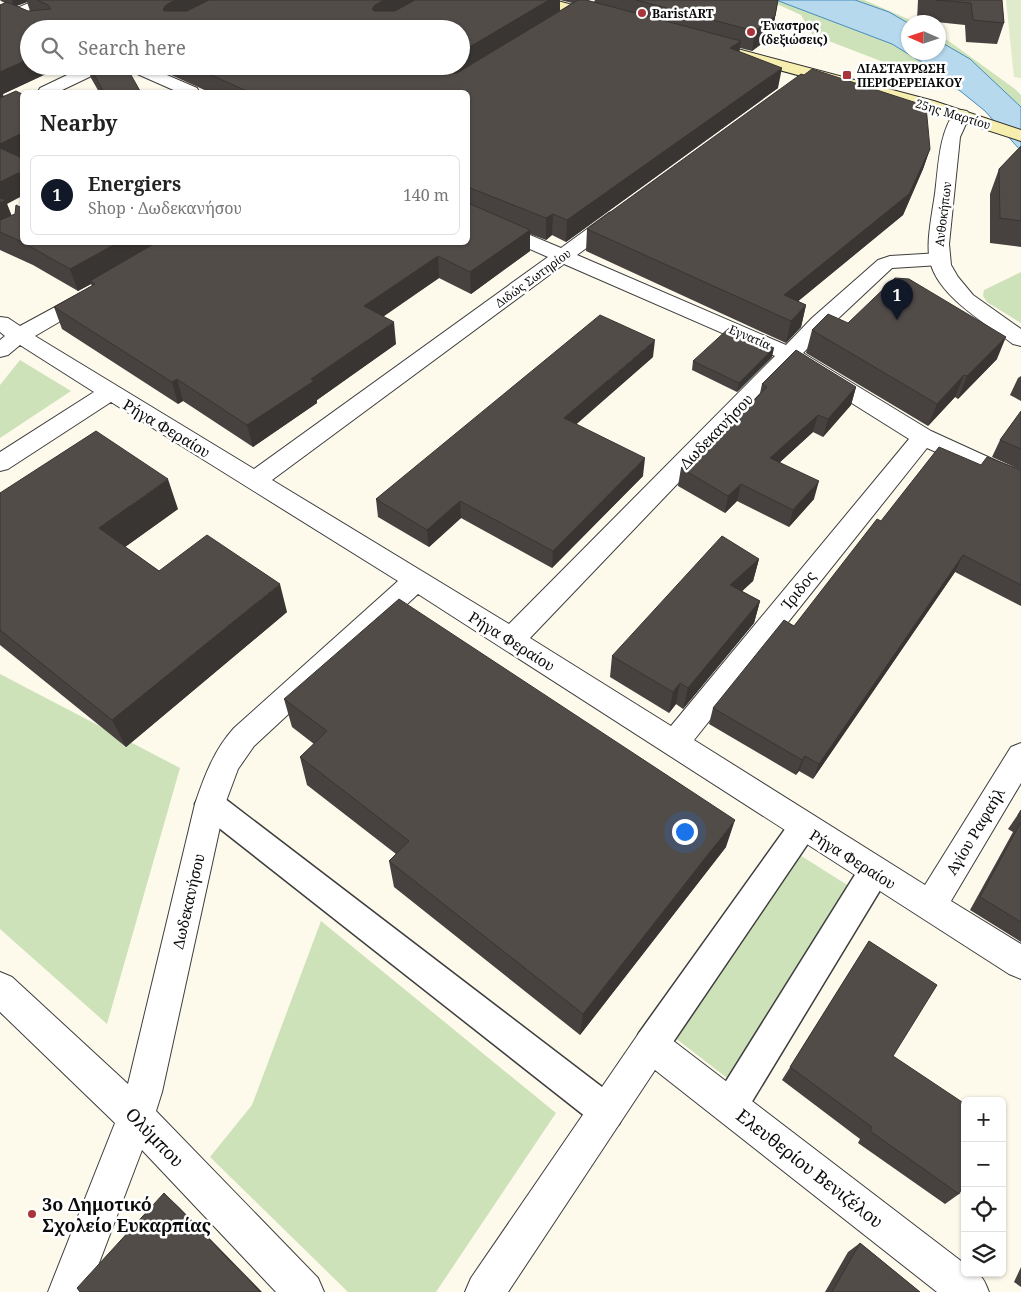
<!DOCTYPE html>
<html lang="en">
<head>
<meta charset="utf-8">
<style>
	:root { --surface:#fff; --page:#f2f2f2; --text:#222; --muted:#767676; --line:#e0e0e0; --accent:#111827 }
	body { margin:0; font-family:"Noto Serif",serif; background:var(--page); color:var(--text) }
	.controls { position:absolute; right:15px; bottom:15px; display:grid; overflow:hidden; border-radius:8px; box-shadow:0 1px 4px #0004 }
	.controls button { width:45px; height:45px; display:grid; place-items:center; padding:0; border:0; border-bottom:1px solid var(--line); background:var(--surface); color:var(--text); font:25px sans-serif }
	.compass { position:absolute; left:901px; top:15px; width:45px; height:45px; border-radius:50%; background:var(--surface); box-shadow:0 1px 4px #0004; rotate:273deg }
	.you { position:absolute; left:684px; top:831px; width:18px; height:18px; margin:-12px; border:4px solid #fff; border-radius:50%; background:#1a73e8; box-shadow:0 0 0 8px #1a73e833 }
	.badge { display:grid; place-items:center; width:32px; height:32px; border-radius:50%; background:var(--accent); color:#fff; font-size:16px; font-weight:700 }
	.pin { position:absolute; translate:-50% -41px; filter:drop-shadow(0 1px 2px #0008) }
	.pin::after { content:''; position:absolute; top:26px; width:18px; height:15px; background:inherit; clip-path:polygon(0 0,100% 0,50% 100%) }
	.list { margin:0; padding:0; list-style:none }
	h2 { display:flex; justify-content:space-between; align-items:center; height:65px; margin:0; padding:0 20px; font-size:21px }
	h2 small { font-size:16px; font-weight:400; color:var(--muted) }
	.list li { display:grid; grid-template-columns:32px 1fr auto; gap:15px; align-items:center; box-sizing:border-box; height:80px; margin:0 10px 10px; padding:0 10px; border:1px solid var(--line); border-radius:8px }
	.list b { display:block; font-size:19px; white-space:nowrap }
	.list p { margin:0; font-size:16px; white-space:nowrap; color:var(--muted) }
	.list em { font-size:16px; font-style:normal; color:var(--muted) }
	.icon { flex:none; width:28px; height:28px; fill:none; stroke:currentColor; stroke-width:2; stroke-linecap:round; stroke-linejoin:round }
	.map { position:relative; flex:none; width:1021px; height:1292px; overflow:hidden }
	.search { position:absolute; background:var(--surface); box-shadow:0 1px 4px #0004; left:20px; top:20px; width:450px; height:55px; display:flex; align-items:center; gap:12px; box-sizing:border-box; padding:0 18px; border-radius:28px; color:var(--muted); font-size:19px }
	.panel { position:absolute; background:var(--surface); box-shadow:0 1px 4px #0004; left:20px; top:90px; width:450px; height:155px; border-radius:8px }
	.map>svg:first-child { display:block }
	.green { fill:#cee2ba }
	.pitch { fill:#dfebca }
	.water { fill:#b6d9ee; stroke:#468cbc }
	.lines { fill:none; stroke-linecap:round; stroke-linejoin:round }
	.pedestrian-casing { stroke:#3e3e3e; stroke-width:3 }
	.minor-casing { stroke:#3e3e3e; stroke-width:2 }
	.tertiary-casing { stroke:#3e3e3e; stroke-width:2 }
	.secondary-casing { stroke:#2d2d2d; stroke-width:2 }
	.pedestrian { fill:#fff; fill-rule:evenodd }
	.minor { fill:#fff; fill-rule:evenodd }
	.tertiary { fill:#fff; fill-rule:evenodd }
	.secondary { fill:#f5eeae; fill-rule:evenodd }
	.wall { fill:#47413f; fill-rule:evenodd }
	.shaded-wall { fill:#393533 }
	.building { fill:#524c49; stroke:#393533 }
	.poi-dot { fill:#a93439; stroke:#fff; stroke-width:2 }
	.labels { text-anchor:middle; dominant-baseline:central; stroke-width:5; stroke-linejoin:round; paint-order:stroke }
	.far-poi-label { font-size:12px; font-weight:bold; fill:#0b0b0b; stroke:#fff; text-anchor:start }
	.far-street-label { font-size:12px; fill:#0b0b0b; stroke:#fff }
	.street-label { font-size:15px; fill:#0b0b0b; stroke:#fff }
	.near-street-label { font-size:18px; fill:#0b0b0b; stroke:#fff }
	.near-poi-label { font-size:18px; font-weight:bold; fill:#0b0b0b; stroke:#fff; text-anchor:start }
</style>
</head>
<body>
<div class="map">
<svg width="1021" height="1292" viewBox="0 0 1021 1292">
	<rect width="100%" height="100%" fill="#fdf9eb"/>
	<path class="green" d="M768,0H864L915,22H908V52H938L939,34L1015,89L1021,95V115L813,35L801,15Z
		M1021,272V323L987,302L983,296L984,290Z
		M20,360L71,391L0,438V385Z
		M0,674L180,768L107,1024L0,929Z
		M784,845L871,900L753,1098L657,1024Z
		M321,921L556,1113L436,1292H348L210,1157L252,1105Z"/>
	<path class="pitch" d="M1006,0H1021V78L1014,77Z"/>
	<path class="water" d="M776,0H855L889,12L908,23V52H938L939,41L970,59L1021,107V151L985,111L933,69L892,44Z"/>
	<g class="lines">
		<g class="pedestrian-casing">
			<path id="pedestrian" d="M210,791L220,795L619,1100L624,1112L619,1124L607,1129L595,1124L200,813L195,804L200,795Z
				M803,814L813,818L818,827L813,836L663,1057L651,1062L639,1057L634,1045L639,1033L793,818Z
				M874,858L885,862L889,872L885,882L742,1118L730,1123L718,1118L713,1106L718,1094L863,862Z"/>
		</g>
		<g class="minor-casing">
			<path id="minor" d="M86,66H108L106,69L58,92H38L40,88Z
				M124,66H146L197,88L199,92H178L126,69Z
				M468,209L561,248L609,213L616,211L623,213L626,217L623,221L577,255L786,345L812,318L878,260L890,256L940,253L947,255L950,259L947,263L940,265L892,268L828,328L803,353L931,431L1021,472V490L927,448L694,740L925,885L1011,747L1021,743V783L951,901L1021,944V979L1009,974L418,594L254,746L238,769L225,804L162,1092L156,1111L318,1278L324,1292H276L142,1150L88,1292H48L115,1123L0,1012V972L12,977L128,1084L195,804C204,777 214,750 234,728L398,581L111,402L8,469L0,471V452L94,392L20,345L8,355L0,357V340L5,336L0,332V317L8,318L20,326L81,293L88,291L95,293L98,297L95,301L35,336L254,469L548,257L468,222ZM564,264L775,356L509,624L272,480ZM791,365L909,439L671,726L530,638Z
				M651,1027L663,1033L965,1264V1273C982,1273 983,1277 989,1292H937L655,1070L508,1292H465L471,1278L639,1033Z"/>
		</g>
		<g class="tertiary-casing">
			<path id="tertiary" d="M36,0H57L54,3L0,26V15Z
				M961,110L967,111L970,115L960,137L949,244L951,265L958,277L973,295L1021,329V346L1013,344C987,324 941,298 931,265C924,244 934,208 936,185C939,159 940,133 955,111Z"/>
		</g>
		<g class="secondary-casing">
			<path id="secondary" d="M528,0H554L606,14L609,17L606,20L601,22L531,3Z
				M730,47L934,101L1021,130V141L922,109L724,55L722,52L724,49Z"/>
		</g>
		<use href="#pedestrian" class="pedestrian"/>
		<use href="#minor" class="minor"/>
		<use href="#tertiary" class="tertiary"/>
		<use href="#secondary" class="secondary"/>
	</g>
	<path class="wall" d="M0,0H560V11L572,3L560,0H586L594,2L595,0H778L772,36L752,51L740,48L739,51L778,88L566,242L552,235L546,240L530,234V251L471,294L439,278L383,316L396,344L317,400V403L253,447L183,401L178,404L62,329L54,307L92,286L91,284L78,291L33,265L0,250V5L5,3L1,1ZM27,2L30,11H28L16,6ZM29,29H461V66H151L209,92H468V242H22L7,204L22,158V94L3,96V94L63,66H29Z
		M918,0H1002L1004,23L997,44L966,42L965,25L917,20Z
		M87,66H90L140,91L141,92H99L91,78Z
		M1021,146V247L990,243V194L999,169Z
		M930,149L923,169L903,215L798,301L806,305L801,327L786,343L586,251L587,229Z
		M848,323L997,359L958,399L955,397L928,426L806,353L812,330Z
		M653,357L576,424L643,476L552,568L461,518L429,547L378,517L376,499Z
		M772,357L737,392L692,370L693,361Z
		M1021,376V401L1010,395L1018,378Z
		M762,384L856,387L851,405L823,437L813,432L780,462L814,499L789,527L737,501L725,513L678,486L681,468L718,437L760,393Z
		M1021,411V470L992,457L1000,440Z
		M981,465L1021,470V606L955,572L813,779L799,771L796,775L709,724L713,708L794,626L881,521Z
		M0,493L178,509L125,547L159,571L287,612L126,747L0,645Z
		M759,559L753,581L742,591L760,601L754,623L683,709L676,704L669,713L610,677L612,656Z
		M284,699L726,847L580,1035L394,887L389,861L396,854L307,785L300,757L314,744L292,727Z
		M1021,810V942L970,910L1013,832L1008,829Z
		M869,941L893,1056L959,1194L945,1204L858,1143L860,1139L782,1080Z
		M860,1243L920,1292H825L848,1252Z
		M1021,1267V1287L1014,1282Z"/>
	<path class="shaded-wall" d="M12,0H27V2L14,7Z
		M175,0H220L167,29L163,9L166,5Z
		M384,0H422L377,24L372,9L375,5Z
		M549,0H560V13L437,92L436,73L438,66H461V52Z
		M775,16L772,36L752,51L755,31Z
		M741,41L738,61L730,48Z
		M29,59V66H63L3,94L6,104L0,106V72Z
		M254,66H296L255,92L251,72Z
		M782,68L778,88L566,242L567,220Z
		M22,133V158L5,167L0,154V144Z
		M930,149L923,169L903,215L779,317L784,295Z
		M22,171V196L7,204L14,222L0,228V182Z
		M553,214L552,235L546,240V218Z
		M530,230V251L471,294L470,272Z
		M119,242H157L90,281L91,284L78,291L70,269Z
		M438,256L439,278L367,328L364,306Z
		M806,305L801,327L786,343L791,321Z
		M394,322L396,344L317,400V403L253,447L247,425L311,379Z
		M1006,337L997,359L958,399L967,376Z
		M655,340L653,357L563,436L564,418Z
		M774,348L772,357L737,392L739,383Z
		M964,375L955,397L928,426L937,404Z
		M177,379L183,401L178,404L172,382Z
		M856,387L851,405L823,437L828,419Z
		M818,415L813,432L766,475L770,458Z
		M645,458L643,476L552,568L553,551Z
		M168,479L178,509L111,557L99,528Z
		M819,481L814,499L789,527L793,510Z
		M741,484L737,501L725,513L728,496Z
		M460,501L461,518L429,547L427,530Z
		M963,555L955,572L813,779L819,764Z
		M759,559L753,581L725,607L730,585Z
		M280,584L287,612L126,747L112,720Z
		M760,601L754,623L683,709L688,688Z
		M680,683L676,704L669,713L673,692Z
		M805,756L799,771L796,775L802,760Z
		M735,820L726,847L580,1035L583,1014Z
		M164,1193L179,1207L262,1292H260Z"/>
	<path class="building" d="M37,0H175L166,5L163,9L164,11H187L209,0H384L375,5L372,9L374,11H395L415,0H549L461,52V29H29V59L0,72V5L7,2L28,11L51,9L48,5Z
		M578,0H586L741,41L730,48L782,68L567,220L553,214L546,218L468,187V92H245L247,91L191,66H254L251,72L275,73L288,66H438L436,73H457Z
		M636,0H778L775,16L755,31Z
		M936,0H1002L1004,23L973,20L971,3Z
		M89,66H126L140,91L133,92H104Z
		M812,69L926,106L930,149L909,194L784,295L806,305L791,321L587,229L801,74L804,75Z
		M16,91L22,94V133L0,144V98Z
		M1021,146V221L1000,218L999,169Z
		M0,148L22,158V171L0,182Z
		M0,198L6,200L0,203Z
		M468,203L530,230L470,272L438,256L364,306L394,322L311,379L314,381L247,425L177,379L172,382L54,307L95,284L90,281L157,242H468Z
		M16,205L22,208V242L0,232V220L15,214Z
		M22,242H119L70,269Z
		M895,278L909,279L1006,337L967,376L964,375L937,404L812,330L828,314L848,323Z
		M600,315L655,340L564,418L645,458L553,551L460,501L427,530L376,499Z
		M729,328L774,348L739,383L693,361Z
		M796,350L856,387L828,419L818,415L770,458L819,481L793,510L741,484L728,496L681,468L718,437L767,387L762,384Z
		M1021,411V449L1000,440Z
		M96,431L168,479L99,528L159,571L207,535L280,584L112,720L0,630V493Z
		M939,447L981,465L987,457L1021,470V585L963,555L819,764L805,756L802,760L713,708L784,620L794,626L877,519L881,521Z
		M722,536L759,559L730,585L760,601L688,688L680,683L673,692L612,656Z
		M399,599L735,820L583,1014L389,861L409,841L300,757L327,731L284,699Z
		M1021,810V817L1018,815Z
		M1021,822V922L980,897Z
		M869,941L937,985L893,1056L965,1104V1182L959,1194L870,1131L872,1127L790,1067Z
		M164,1193L260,1292H80L77,1288Z
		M860,1243L920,1292H832Z"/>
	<g class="poi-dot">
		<circle cx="642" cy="13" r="5"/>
		<circle cx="751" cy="32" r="5"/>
		<rect x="842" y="70" width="10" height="10" rx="2.5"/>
		<circle cx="32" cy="1214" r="5"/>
	</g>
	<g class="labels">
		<g class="far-poi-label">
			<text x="652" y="13">BaristART</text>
			<text x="761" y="25">Έναστρος<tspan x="761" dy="14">(δεξιώσεις)</tspan></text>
			<text x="857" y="68">ΔΙΑΣΤΑΥΡΩΣΗ<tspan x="857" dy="14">ΠΕΡΙΦΕΡΕΙΑΚΟΥ</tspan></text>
		</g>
		<g class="far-street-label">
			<text transform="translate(953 114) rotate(17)">25ης Μαρτίου</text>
			<text transform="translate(943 214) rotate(-83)">Ανθοκήπων</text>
			<text transform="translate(533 278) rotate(-36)">Διδώς Σωτηρίου</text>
			<text transform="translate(750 337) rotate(23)">Εγνατία</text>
		</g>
		<g class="street-label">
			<text transform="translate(167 428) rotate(31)">Ρήγα Φεραίου</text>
			<text transform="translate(716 431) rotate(-46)">Δωδεκανήσου</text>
			<text transform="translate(798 590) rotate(-51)">Ίριδος</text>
			<text transform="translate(512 641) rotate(32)">Ρήγα Φεραίου</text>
			<text transform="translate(975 831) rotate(-59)">Αγίου Ραφαήλ</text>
			<text transform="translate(853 859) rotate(32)">Ρήγα Φεραίου</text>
			<text transform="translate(188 901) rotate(-77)">Δωδεκανήσου</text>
		</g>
		<g class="near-street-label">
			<text transform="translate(155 1137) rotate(46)">Ολύμπου</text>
			<text transform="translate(810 1168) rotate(38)">Ελευθερίου Βενιζέλου</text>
		</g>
		<g class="near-poi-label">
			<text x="42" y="1204">3ο Δημοτικό<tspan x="42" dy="21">Σχολείο Ευκαρπίας</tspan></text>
		</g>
	</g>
</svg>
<div class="controls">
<button>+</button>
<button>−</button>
<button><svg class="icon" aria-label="locate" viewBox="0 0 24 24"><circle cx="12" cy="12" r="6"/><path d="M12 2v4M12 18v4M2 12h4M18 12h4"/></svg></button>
<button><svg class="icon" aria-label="layers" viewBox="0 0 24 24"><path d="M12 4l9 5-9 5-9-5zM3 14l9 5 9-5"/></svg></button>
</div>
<svg class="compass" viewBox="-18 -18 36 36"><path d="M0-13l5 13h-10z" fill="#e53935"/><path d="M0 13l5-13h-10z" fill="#767676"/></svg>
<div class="you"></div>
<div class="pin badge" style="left:897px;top:320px">1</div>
<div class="search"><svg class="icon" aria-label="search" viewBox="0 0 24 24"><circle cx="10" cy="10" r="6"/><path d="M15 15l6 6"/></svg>Search here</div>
<section class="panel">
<h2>Nearby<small></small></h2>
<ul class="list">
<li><span class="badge">1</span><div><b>Energiers</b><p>Shop · Δωδεκανήσου</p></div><em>140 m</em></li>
</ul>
</section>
</div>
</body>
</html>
